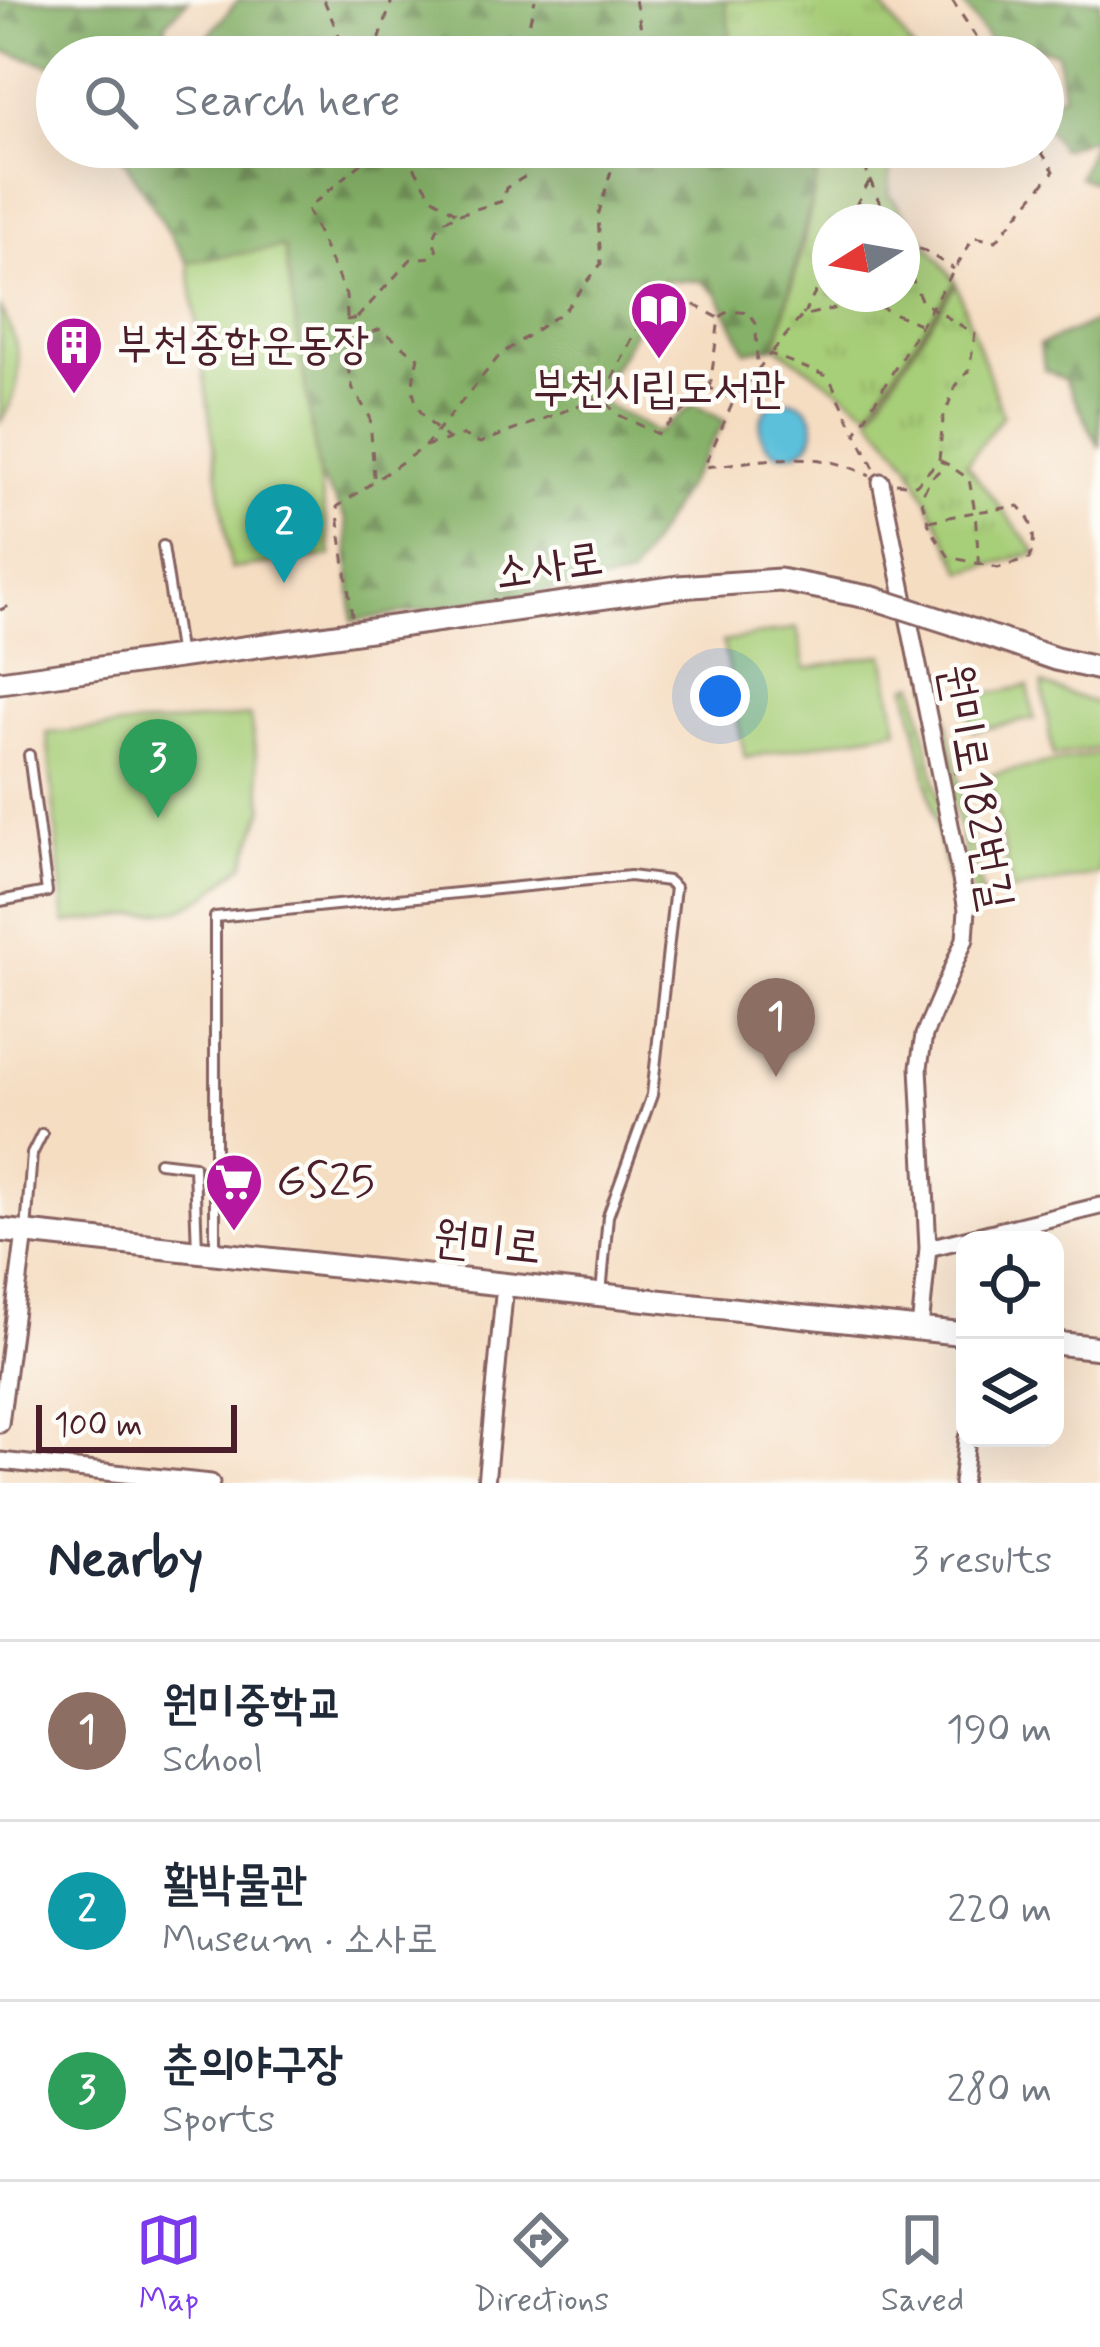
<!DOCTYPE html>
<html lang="en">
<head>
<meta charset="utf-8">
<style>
	:root { --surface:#fff; --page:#f6f6f7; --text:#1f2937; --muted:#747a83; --line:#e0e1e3; --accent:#7c3aed }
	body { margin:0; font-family:Mynerve,"Poor Story",sans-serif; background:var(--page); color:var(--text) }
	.controls { position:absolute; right:36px; bottom:36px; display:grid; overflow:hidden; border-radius:24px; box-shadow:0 12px 48px #0002 }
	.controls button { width:108px; height:108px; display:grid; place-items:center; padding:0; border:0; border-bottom:3px solid var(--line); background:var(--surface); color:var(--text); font:60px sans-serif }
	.compass { position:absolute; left:812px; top:204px; width:108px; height:108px; border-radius:50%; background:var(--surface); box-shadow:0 12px 48px #0002; rotate:259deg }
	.scale { position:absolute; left:36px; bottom:30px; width:201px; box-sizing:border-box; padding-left:12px; border:6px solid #4a1f2b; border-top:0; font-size:33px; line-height:42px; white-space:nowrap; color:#4a1f2b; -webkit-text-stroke:9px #fdfcf7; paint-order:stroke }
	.you { position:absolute; left:720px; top:696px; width:42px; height:42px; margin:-30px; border:9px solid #fff; border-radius:50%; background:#1a73e8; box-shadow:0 0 0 18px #1a73e833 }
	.badge { display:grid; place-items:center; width:78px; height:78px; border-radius:50%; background:var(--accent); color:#fff; font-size:39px; font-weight:700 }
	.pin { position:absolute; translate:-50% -99px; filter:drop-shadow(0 3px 6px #0008) }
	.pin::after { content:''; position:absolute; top:63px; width:42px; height:36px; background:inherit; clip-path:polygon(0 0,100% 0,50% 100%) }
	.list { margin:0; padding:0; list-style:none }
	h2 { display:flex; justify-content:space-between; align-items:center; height:156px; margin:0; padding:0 48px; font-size:51px }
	h2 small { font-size:39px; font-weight:400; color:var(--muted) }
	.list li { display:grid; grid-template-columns:78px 1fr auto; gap:36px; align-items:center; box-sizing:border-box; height:180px; padding:0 48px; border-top:3px solid var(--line) }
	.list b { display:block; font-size:45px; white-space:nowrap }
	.list p { margin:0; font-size:39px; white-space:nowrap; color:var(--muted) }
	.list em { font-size:39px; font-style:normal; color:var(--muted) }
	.icon { flex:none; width:66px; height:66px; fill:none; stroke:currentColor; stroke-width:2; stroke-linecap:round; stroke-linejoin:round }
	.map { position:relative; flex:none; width:1100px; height:1483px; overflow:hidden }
	.search { position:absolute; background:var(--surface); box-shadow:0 12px 48px #0002; left:36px; right:36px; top:36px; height:132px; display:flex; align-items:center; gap:30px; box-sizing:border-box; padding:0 42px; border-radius:66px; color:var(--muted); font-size:45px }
	.sheet { height:696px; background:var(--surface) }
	nav { display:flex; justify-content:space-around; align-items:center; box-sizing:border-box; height:168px; border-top:3px solid var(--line); background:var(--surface); font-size:33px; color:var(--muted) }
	nav a { display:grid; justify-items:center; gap:6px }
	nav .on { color:var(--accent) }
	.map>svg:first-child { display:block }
	.grass { fill:url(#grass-dots); stroke:#787652; stroke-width:3 }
	.forest { fill:url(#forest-firs); stroke:#68684a; stroke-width:3 }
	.park { fill:url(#park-tufts); stroke:#787652; stroke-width:3; fill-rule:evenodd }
	.pitch { fill:#a7ce78; stroke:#787652; stroke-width:3 }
	.water { fill:#5cc0da; stroke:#537082; stroke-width:3 }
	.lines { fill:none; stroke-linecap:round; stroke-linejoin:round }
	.lane-casing { stroke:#866260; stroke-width:14 }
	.street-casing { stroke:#866260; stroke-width:21 }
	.secondary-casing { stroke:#866260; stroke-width:27 }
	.path { stroke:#866260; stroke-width:3; stroke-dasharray:9 9; stroke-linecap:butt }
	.lane { stroke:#fff; stroke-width:8 }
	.street { stroke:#fff; stroke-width:15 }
	.secondary { stroke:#fff; stroke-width:21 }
	.secondary-bridge-casing { stroke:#866260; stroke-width:27; stroke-linecap:butt }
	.secondary-bridge { stroke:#fff; stroke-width:21 }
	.labels { text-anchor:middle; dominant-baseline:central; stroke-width:9; stroke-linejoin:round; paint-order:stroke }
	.poi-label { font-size:45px; fill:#4a1f2b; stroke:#fdfcf7; text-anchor:start }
	.street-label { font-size:45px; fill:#4a1f2b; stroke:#fdfcf7 }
</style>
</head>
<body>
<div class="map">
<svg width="1100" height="1483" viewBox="0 0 1100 1483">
	<defs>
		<pattern id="grass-dots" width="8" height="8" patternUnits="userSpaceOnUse" patternTransform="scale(3)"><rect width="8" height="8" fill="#a7ce78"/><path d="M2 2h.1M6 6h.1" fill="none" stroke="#91b068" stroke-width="1.8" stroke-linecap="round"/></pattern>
		<pattern id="forest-firs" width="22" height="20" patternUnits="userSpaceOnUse" patternTransform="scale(3)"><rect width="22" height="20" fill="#85b168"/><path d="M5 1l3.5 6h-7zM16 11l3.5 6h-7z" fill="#6f8f56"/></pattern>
		<pattern id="park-tufts" width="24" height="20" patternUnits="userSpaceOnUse" patternTransform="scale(3)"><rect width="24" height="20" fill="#a7ce78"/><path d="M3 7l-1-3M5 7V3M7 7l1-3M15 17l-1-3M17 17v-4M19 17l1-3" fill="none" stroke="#91b068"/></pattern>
	</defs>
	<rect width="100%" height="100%" fill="#fdfcf7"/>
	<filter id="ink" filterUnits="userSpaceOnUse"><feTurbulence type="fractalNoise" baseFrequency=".00833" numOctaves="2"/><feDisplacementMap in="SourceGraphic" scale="24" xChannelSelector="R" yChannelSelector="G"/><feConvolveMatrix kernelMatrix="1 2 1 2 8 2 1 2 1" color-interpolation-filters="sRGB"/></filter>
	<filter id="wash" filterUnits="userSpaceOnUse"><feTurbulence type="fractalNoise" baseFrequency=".004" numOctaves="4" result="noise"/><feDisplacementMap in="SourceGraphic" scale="48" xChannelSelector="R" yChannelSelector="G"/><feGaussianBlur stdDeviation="2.7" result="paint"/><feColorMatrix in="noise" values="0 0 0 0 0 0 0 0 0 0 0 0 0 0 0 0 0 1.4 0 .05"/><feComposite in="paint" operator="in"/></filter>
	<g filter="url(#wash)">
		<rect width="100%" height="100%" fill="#f5ddc2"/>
		<path class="grass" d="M939,681L982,894L973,895L929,684Z
			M915,684L957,885H949L907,687Z"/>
		<path class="forest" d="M0,0H188L166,23L162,57H57V67L0,50Z
			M238,0H725L734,57H191Z
			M960,0H1100V184L1079,177L1095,137L1061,149L1043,123V101L1063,95L1057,52L1024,46L994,47Z
			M116,147H757L817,177L776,346L746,351L718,294L702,281L663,280L596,399L658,433L693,404L725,421L630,578L353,621L346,519Z
			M1100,320V448L1065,380L1045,370L1039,345Z"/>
		<path class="park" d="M725,0H878L918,57H734Z
			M759,147H891L889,194L955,281L869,411L776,346L804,241L818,171ZM902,222V294H830V222Z
			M956,284L1003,415L966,464L1037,553L963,572L909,463L870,416Z"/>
		<path class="pitch" d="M284,247L331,556L231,569L188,262Z
			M0,308C23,348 27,382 0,422Z
			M797,628L805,669L884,654L898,729L745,758L723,642Z
			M1042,684L1100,705V748L1053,756Z
			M1028,686L1034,719L973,731L966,698Z
			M250,716L264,808L244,864L208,895L180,910L65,923L47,733Z
			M1100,753V874L1012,891L989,775Z"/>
		<path class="water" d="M760 427a27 27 0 1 1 54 0a27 27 0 1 1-54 0Z"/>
	</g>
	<g filter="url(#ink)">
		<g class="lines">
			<g class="lane-casing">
				<path id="lane" d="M163,546L180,657
					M0,901L47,892L29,755
					M159,1162L194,1166L197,1251
					M26,1231L32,1154L42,1134
					M215,1251V917L630,876L668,881L675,887L652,1095L608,1216L601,1294"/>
			</g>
			<g class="street-casing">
				<path id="street" d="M881,482L967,909L965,939L924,1035L919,1067L928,1248L920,1329
					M928,1248L1100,1206
					M0,1424L25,1233
					M0,1461L211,1483
					M486,1483L505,1285
					M962,1483L967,1438"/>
			</g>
			<g class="secondary-casing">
				<path id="secondary" d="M954,624L1056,659L1100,669
					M0,682L678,587L780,580L873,598
					M0,1230L965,1334
					M1055,1343L1100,1348"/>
			</g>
			<path class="path" d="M324,0L348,57
				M635,0L647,57
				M952,0L989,57
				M374,57L392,0
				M521,57L535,0
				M870,180L888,222
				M459,214L503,201L506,188L531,173
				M852,222L851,214L870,180L857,147
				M902,243L925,251L954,269
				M803,315L830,266
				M720,317L729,311L750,313L756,324L757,366
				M347,318L346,295L307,209L381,147
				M357,318L411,259L432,257L437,251L433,239L440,223L458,214L432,197L402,147
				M772,352L802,316L866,301L919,324
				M710,388L719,318L658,286L603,397L615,413L658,434L710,388L734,400L704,467C765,461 814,447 870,476
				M735,399L770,354L829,377L855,432
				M425,446L463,435L480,443L601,397
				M940,461L947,464L930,479L921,498L930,528L949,557L998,568L1029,559C1037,540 1034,521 1019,506L975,512L969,479L947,464
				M874,468L856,433L974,237L996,241L1054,171L1038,147
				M374,477L370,417L353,389L345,356L347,320L357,318L358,327L369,333L381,329L418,358C406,400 417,413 448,439
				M896,483L916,485L939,460L943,419L955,387L969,370L975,334L922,302L902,255
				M929,521L975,512L979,564
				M0,610L14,604
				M352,616L337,507L425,446L500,355L565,310L601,264L598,216L618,147
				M954,773L970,767
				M981,906L1009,898"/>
			<use href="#lane" class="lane"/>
			<use href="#street" class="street"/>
			<use href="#secondary" class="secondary"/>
			<g class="secondary-bridge-casing">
				<path id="secondary-bridge" d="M873,598L954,624"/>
			</g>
			<use href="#secondary-bridge" class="secondary-bridge"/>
		</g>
	</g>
	<defs>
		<g id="library-pin" transform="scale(3)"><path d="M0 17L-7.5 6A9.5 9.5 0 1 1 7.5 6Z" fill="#b5179e" stroke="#fdfcf7"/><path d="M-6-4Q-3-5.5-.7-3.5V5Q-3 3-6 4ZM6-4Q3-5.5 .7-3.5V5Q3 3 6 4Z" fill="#fff"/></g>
		<g id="building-pin" transform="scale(3)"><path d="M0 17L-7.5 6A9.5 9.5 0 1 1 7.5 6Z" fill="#b5179e" stroke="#fdfcf7"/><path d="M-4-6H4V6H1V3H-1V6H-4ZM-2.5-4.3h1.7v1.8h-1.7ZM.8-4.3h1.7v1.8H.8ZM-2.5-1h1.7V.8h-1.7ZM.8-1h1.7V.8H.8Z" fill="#fff"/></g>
		<g id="supermarket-pin" transform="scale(3)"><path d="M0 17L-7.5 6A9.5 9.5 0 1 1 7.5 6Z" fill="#b5179e" stroke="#fdfcf7"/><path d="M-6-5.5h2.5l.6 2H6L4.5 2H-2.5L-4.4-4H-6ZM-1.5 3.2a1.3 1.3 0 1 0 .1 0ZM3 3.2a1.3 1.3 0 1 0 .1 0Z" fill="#fff"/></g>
	</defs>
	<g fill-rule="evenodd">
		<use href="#library-pin" x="659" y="310"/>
		<use href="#building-pin" x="74" y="345"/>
		<use href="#supermarket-pin" x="234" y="1182"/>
	</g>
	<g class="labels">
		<g class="poi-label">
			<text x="116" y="345">부천종합운동장</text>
			<text x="659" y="389" text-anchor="middle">부천시립도서관</text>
			<text x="276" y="1182">GS25</text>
		</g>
		<g class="street-label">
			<text transform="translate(549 567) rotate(-8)">소사로</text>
			<text transform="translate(975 787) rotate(80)">원미로182번길</text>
			<text transform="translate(487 1244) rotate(6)">원미로</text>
		</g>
	</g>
</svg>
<div class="controls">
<button><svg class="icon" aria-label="locate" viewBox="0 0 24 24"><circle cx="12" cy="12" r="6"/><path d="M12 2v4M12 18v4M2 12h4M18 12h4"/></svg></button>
<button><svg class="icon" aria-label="layers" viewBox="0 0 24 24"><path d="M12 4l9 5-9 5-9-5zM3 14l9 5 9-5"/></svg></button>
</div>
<svg class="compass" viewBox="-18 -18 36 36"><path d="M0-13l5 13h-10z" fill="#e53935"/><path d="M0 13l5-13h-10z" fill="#747a83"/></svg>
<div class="scale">100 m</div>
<div class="you"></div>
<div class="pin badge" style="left:776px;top:1077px;background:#8d6e63">1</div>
<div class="pin badge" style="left:284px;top:583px;background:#0f9aa8">2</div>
<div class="pin badge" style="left:158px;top:818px;background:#2e9e5b">3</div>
<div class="search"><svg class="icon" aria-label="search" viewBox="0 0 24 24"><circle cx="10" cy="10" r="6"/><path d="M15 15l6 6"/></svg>Search here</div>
</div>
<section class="sheet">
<h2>Nearby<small>3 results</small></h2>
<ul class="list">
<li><span class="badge" style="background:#8d6e63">1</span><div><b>원미중학교</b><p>School</p></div><em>190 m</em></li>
<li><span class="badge" style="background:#0f9aa8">2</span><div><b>활박물관</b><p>Museum · 소사로</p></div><em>220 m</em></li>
<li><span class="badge" style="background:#2e9e5b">3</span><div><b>춘의야구장</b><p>Sports</p></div><em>280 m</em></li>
</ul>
</section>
<nav>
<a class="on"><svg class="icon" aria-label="map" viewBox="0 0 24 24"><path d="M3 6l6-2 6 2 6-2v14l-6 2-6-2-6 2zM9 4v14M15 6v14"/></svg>Map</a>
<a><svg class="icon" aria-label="directions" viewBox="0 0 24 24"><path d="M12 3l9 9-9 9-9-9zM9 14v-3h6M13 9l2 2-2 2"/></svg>Directions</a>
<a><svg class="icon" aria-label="saved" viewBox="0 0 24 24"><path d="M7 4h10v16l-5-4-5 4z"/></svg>Saved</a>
</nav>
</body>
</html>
